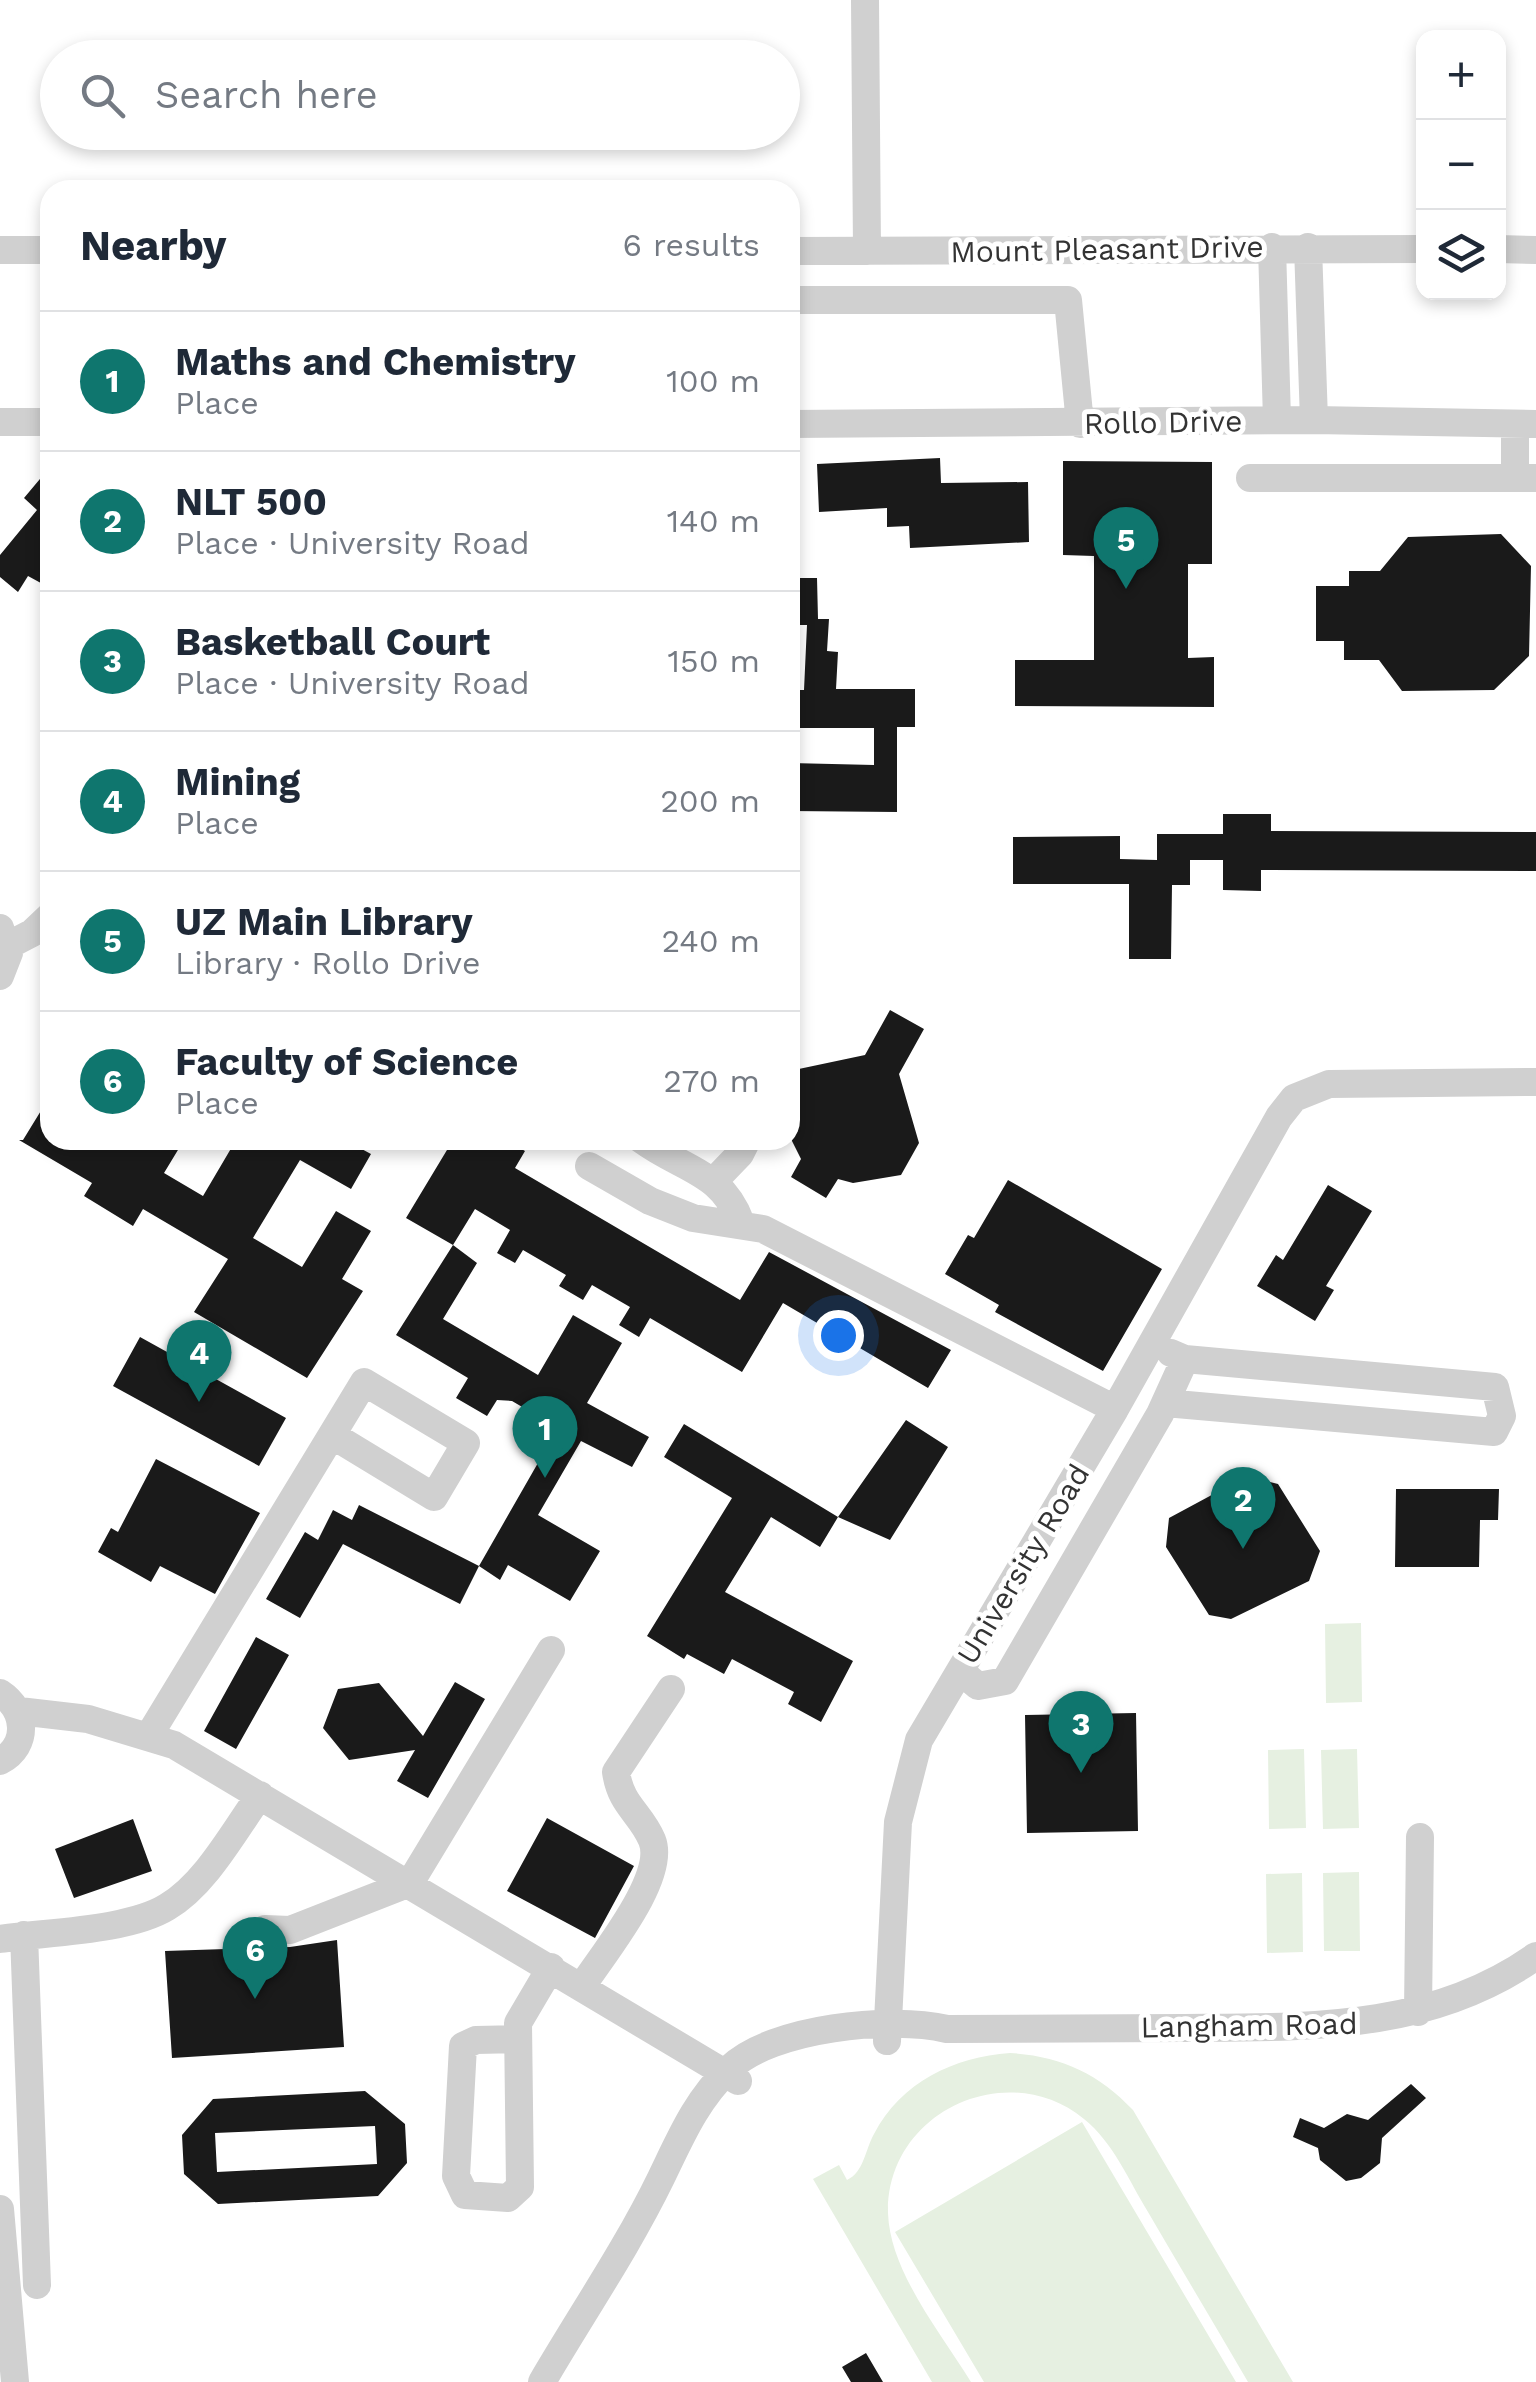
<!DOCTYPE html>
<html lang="en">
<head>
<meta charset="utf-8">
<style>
	:root { --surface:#fff; --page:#f2f2f3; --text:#1f2937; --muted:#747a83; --line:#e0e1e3; --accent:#0f766e }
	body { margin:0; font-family:"Work Sans",sans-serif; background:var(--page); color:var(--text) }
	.controls { position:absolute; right:30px; top:30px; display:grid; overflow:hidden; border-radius:20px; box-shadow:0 5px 15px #0003 }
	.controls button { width:90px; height:90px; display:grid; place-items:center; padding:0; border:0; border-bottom:2px solid var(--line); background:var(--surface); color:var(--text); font:50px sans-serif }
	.you { position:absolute; left:838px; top:1335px; width:35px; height:35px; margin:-25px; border:8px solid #fff; border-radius:50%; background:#1a73e8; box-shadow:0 0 0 15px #1a73e833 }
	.badge { display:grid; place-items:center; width:65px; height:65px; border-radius:50%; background:var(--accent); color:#fff; font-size:32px; font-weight:700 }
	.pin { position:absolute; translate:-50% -82px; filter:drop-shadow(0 2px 5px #0008) }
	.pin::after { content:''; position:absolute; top:52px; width:35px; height:30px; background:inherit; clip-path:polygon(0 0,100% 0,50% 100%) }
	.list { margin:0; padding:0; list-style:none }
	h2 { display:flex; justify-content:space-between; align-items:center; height:130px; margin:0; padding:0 40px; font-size:42px }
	h2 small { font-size:32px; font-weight:400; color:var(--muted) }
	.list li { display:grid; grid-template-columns:65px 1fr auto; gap:30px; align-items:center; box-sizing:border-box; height:140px; padding:0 40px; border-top:2px solid var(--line) }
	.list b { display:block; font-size:38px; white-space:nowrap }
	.list p { margin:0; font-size:32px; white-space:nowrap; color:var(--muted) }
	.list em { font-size:32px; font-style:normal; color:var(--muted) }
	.icon { flex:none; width:55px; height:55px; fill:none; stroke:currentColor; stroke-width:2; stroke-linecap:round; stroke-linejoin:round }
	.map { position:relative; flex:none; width:1536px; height:2382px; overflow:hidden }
	.search { position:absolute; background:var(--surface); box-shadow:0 5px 15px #0003; left:40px; top:40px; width:760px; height:110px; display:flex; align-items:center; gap:25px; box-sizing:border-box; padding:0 35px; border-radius:55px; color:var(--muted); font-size:38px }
	.panel { position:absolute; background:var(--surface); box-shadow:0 5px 15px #0003; left:40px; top:180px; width:760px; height:970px; border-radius:30px }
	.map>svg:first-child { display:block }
	.green { fill:#e6f0e1 }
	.building { fill:#1a1a1a; fill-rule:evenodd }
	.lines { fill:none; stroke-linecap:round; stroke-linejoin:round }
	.minor { stroke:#d0d0d0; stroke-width:28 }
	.labels { text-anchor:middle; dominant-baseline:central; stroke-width:10; stroke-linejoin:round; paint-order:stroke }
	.street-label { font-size:30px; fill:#333; stroke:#fff }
</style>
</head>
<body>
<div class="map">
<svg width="1536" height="2382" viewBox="0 0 1536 2382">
	<rect width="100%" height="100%" fill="#fff"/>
	<path class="green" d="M1361,1623L1362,1702L1326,1703L1325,1624Z
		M1304,1749L1306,1828L1269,1829L1268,1750Z
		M1357,1749L1359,1828L1323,1829L1321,1750Z
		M1359,1872L1360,1951H1324L1323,1873Z
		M1302,1873L1303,1952L1267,1953L1266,1874Z
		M1010,2053C1060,2056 1098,2073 1133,2110L1293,2382H1248C1215,2325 1181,2269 1148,2212C1129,2181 1113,2142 1084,2119C1007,2056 886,2112 888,2213C890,2272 941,2333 971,2382H932L813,2179L839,2165L847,2180C864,2172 865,2150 874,2134C901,2082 954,2057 1010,2053Z
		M1082,2122L1236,2382H984L895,2232Z"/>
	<path class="building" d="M940,458L941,483L1028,482L1029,542L910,548L909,526L887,527V508L819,512L817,464Z
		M1063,461L1212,462V564H1188V658L1214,657V707L1015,706V660H1094V556L1063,555Z
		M50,467V588L28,576L18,592L0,577V555L37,510L24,498Z
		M1501,534L1531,566L1529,656L1494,690L1402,691L1379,660H1344V641H1316V586H1349V571H1380L1408,537Z
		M793,578H817L818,619H829L827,651L838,652L836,689H915V727H897V812L790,811V763L874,765V728H790V690H804L807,625H790Z
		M1223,814H1271V831L1536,832V871L1261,870V891L1223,890V860H1190V885H1172L1171,959H1129V884H1013V837L1120,836V859L1157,860V834H1223Z
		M890,1010L924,1029L899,1074L919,1143L901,1175L853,1183L838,1179L826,1198L791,1177L801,1159L790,1137V1077L794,1070L865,1055Z
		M50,1096V1140H184L164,1173L203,1196L236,1140H345L371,1154L351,1189L300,1160L253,1238L302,1267L336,1211L371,1231L342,1279L363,1291L307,1378L194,1312L228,1259L143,1209L133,1226L84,1196L92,1183L19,1140H23Z
		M453,1140H506L525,1151L515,1168L740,1300L769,1252L951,1350L928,1388L783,1303L742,1372L650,1318L639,1337L619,1325L630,1307L592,1285L583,1300L559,1286L566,1275L523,1250L515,1263L497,1253L510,1230L475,1209L453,1245L406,1218Z
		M1008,1180L1162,1269L1103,1371L995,1312L999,1305L945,1274L968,1235L974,1238Z
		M1328,1185L1372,1211L1326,1286L1334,1290L1315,1321L1257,1286L1276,1255L1283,1260Z
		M453,1245L477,1263L443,1319L538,1375L573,1315L622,1343L587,1403L649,1437L632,1467L581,1441L538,1515L600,1551L570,1601L508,1565L500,1580L479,1566L558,1428L512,1401L497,1400L487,1416L456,1398L468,1378L396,1335Z
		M140,1337L286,1418L259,1466L113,1386Z
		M906,1420L948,1447L890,1540L838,1517Z
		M684,1424L838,1517L820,1547L771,1517L725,1592L853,1661L821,1722L788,1704L794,1692L732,1659L724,1674L687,1654L684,1659L647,1636L732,1498L664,1457Z
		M156,1459L260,1513L215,1594L160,1566L151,1582L98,1552L111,1528L118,1532Z
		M1247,1476L1278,1484L1320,1551L1309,1581L1231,1619L1209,1615L1166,1547L1169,1518Z
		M1396,1489H1499L1498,1520H1480L1479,1567H1395Z
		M359,1505L479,1566L460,1604L343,1544L300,1618L266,1599L305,1532L318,1540L333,1510L352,1520Z
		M256,1637L289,1655L236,1749L204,1731Z
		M455,1682L485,1699L428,1798L397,1781L415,1750L349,1760L323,1728L338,1689L379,1683L423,1736Z
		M1136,1713L1138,1831L1027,1833L1025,1715Z
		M547,1818L634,1866L595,1938L507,1891Z
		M133,1819L152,1871L74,1898L55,1849Z
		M337,1940L344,2047L172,2058L165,1951L290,1947Z
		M1411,2084L1426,2098L1382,2138L1380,2163L1361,2178L1346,2181L1320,2160L1318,2148L1293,2137L1300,2118L1324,2128L1347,2114L1368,2120Z
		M365,2091L405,2124L407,2163L378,2196L218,2204L184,2174L182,2135L213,2099ZM375,2126L377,2164L217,2172L215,2133Z
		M866,2353L883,2382H851L842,2367Z"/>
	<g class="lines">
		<path class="minor" d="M865,0L867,251
			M1272,247L1277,420
			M1308,247L1314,420
			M1498,249L1536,250
			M0,250H50
			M790,251L1424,249
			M790,300H1068L1080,424
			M0,422H50
			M790,424L1314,420L1536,424
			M1515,424V478
			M1250,478H1536
			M0,928L9,953L0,976
			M9,945L32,933L50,916
			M642,1140C683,1170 722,1171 741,1223
			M589,1166L650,1201L693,1218L763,1229L1115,1409
			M715,1180L740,1154L747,1140
			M1165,1403L1494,1432L1502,1416L1495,1387L1185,1359
			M960,1671L978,1686L1005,1681L1160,1414L1185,1359L1171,1353
			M0,1693C26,1710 30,1745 0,1761
			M19,1711L88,1719L174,1745L738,2081
			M150,1734L364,1382L466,1443L434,1497L332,1435
			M265,1929L290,1930L410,1883L551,1650
			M24,1935L37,2285
			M0,1939C46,1932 128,1931 167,1907C206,1884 234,1831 260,1795
			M583,1985C603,1954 667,1877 652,1840C640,1812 621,1806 616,1772L671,1689
			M1418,2012L1420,1837
			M516,2039L476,2040L463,2046L456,2176L465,2195L508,2198L520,2187L518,2023L551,1967
			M887,2041L898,1822L919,1740L1115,1409L1279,1117L1294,1098L1329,1084L1536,1082
			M0,2209L15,2382
			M542,2382C581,2315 627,2248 661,2178C680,2139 696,2100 729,2069C772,2027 891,2016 947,2029C1026,2028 1105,2028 1184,2028C1308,2027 1430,2031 1536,1956"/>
	</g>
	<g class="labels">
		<g class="street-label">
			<text transform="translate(1107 249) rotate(-1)">Mount Pleasant Drive</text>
			<text transform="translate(1163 422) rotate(-1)">Rollo Drive</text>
			<text transform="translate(1023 1564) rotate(-59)">University Road</text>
			<text transform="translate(1249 2025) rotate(-1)">Langham Road</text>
		</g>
	</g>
</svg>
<div class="controls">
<button>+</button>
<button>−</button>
<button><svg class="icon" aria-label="layers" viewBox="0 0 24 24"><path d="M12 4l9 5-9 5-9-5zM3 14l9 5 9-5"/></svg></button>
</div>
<div class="you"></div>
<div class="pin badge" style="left:545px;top:1478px">1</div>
<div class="pin badge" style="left:1243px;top:1549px">2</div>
<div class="pin badge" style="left:1081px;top:1773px">3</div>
<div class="pin badge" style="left:199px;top:1402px">4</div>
<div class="pin badge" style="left:1126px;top:589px">5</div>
<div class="pin badge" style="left:255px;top:1999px">6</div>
<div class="search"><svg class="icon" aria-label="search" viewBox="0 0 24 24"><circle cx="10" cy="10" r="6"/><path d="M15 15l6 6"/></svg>Search here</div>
<section class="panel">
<h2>Nearby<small>6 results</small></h2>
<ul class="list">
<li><span class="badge">1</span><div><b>Maths and Chemistry</b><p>Place</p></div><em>100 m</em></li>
<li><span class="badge">2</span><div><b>NLT 500</b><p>Place · University Road</p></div><em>140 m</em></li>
<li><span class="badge">3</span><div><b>Basketball Court</b><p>Place · University Road</p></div><em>150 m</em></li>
<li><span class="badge">4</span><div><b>Mining</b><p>Place</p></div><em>200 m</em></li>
<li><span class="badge">5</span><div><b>UZ Main Library</b><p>Library · Rollo Drive</p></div><em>240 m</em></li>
<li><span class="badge">6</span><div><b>Faculty of Science</b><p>Place</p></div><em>270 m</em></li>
</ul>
</section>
</div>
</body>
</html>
